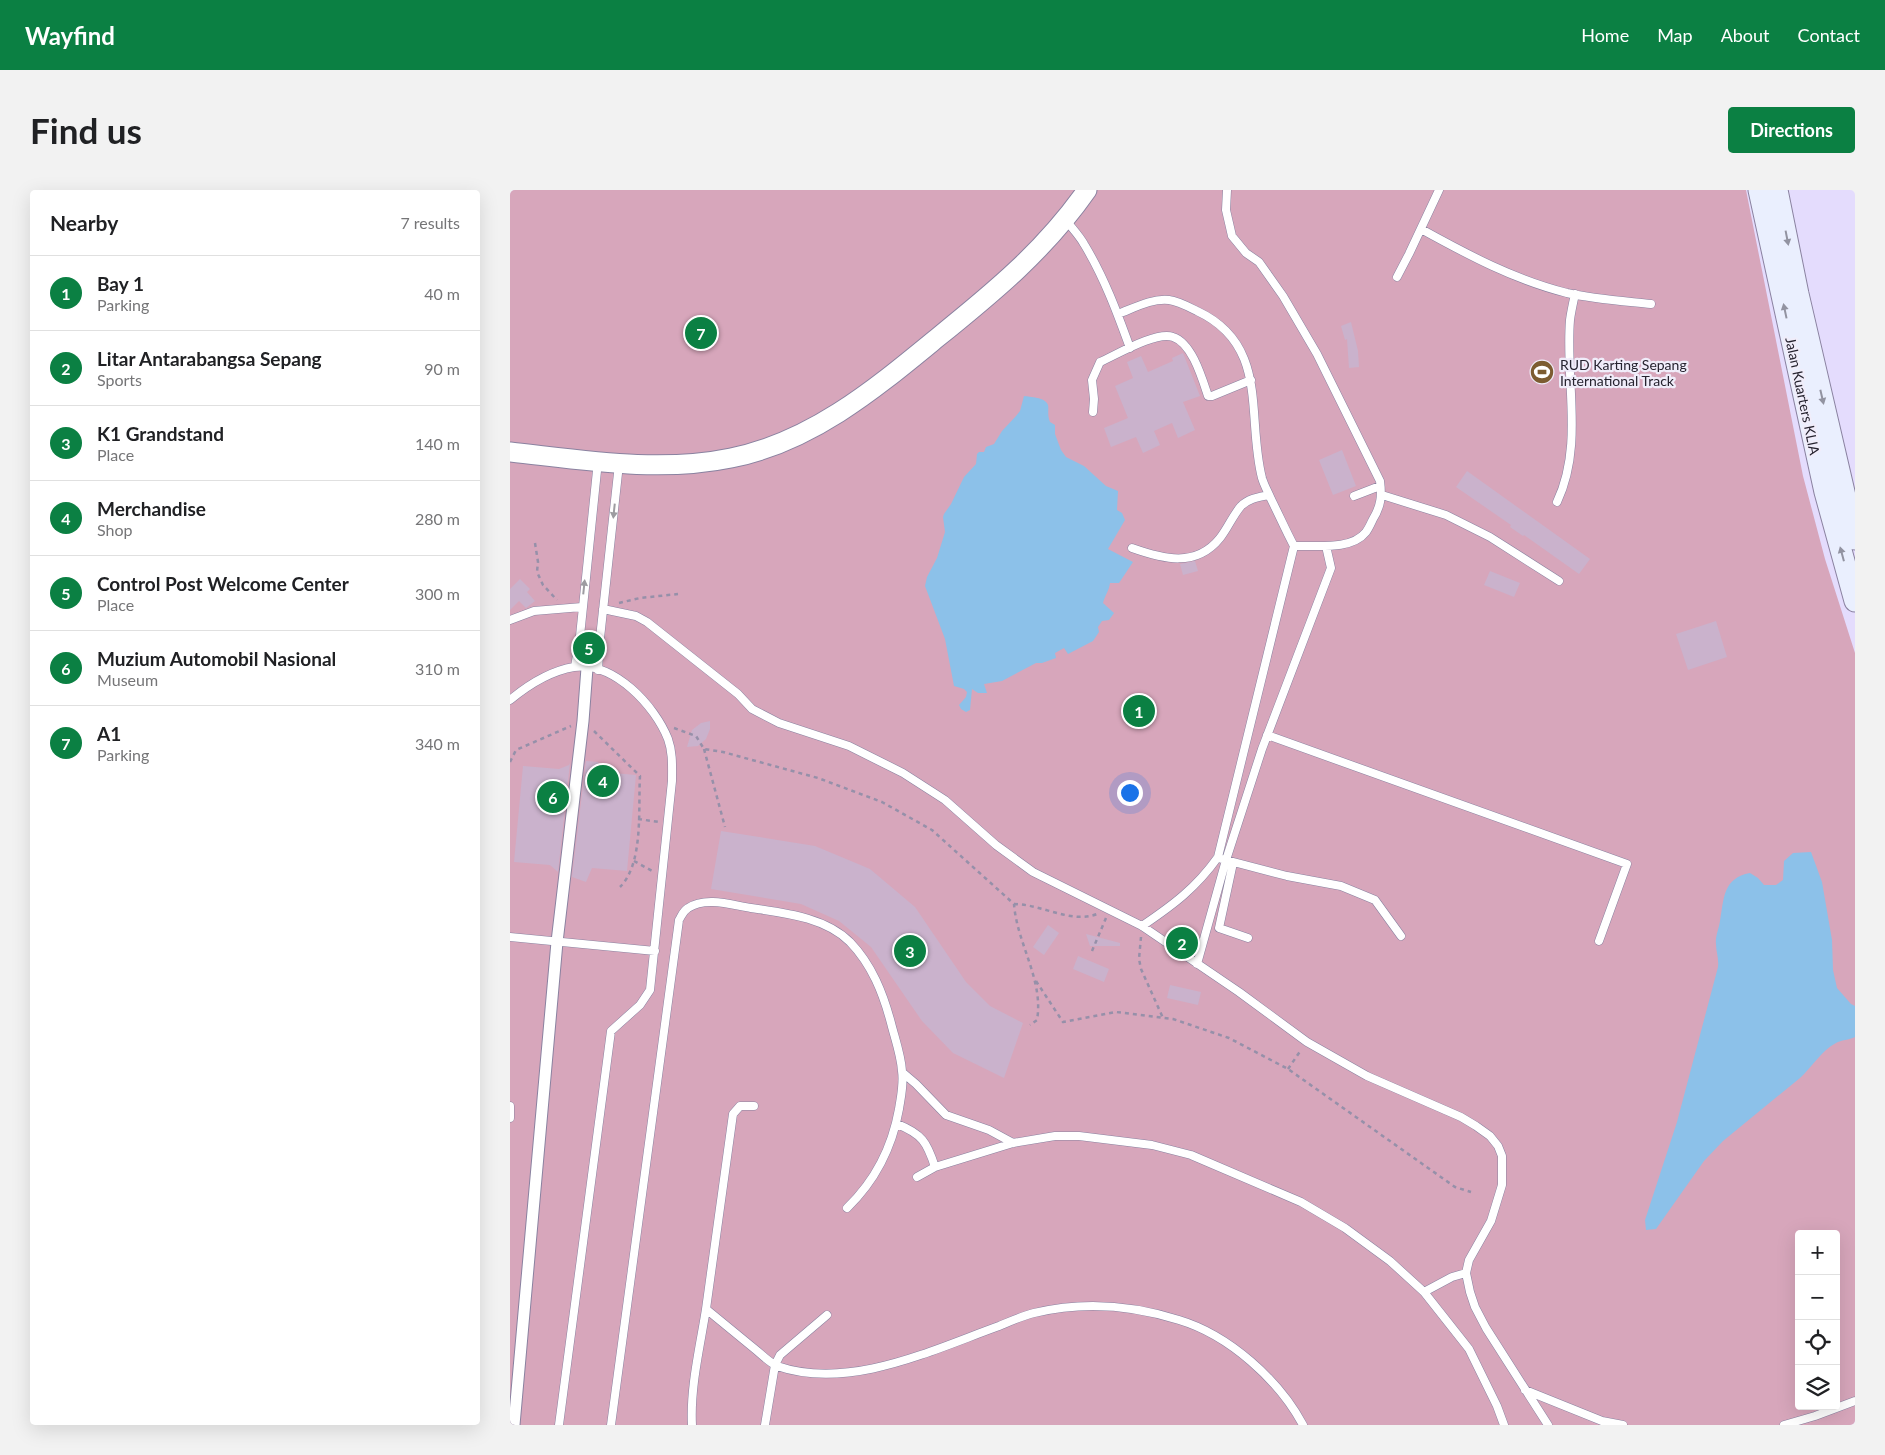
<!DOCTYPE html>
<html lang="en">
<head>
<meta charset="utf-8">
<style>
	:root { --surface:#fff; --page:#f2f2f2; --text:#202124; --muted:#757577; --line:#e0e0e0; --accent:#0b8043 }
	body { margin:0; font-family:Lato,sans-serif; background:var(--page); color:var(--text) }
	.controls { position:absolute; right:15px; bottom:15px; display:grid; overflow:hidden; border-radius:5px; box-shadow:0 5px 20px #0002 }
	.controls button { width:45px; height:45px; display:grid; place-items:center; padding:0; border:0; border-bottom:1px solid var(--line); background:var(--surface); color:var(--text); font:25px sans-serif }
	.you { position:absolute; left:619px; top:602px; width:18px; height:18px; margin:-12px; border:4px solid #fff; border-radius:50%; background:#1a73e8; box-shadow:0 0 0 8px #1a73e833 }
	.badge { display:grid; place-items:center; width:32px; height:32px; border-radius:50%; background:var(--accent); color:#fff; font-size:16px; font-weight:700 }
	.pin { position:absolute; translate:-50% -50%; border:2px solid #fff; box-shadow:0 1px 5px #0006 }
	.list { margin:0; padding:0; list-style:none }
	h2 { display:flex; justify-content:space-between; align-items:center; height:65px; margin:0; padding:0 20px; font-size:21px }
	h2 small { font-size:16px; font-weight:400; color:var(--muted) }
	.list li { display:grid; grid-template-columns:32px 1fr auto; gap:15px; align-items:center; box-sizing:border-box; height:75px; padding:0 20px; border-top:1px solid var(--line) }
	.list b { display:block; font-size:19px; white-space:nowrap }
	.list p { margin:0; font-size:16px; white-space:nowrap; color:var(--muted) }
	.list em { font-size:16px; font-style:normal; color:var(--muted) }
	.icon { flex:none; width:28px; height:28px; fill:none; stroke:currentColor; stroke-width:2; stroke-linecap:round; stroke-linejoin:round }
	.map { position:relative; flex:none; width:1345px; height:1235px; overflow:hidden; border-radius:5px }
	header { display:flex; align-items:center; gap:30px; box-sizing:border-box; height:70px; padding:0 25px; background:var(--accent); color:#fff }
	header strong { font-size:24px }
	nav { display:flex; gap:28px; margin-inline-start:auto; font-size:18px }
	.intro { display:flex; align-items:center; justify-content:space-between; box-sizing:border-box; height:120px; padding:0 30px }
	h1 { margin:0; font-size:35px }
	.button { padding:12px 22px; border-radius:5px; background:var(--accent); color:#fff; font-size:18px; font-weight:700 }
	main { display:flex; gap:30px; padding:0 30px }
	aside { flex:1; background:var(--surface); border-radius:5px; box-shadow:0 5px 20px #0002 }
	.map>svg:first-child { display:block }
	.green { fill:#d7a6bb; fill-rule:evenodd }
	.water { fill:#8cc1e9 }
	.building { fill:#cab2cc }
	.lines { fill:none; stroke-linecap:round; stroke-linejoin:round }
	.service-casing { stroke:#8a82a0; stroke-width:9 }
	.pedestrian-casing { stroke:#8a82a0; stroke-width:13 }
	.tertiary-casing { stroke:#8a82a0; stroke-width:21 }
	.secondary-casing { stroke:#8a82a0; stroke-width:23 }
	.path { stroke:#9690a9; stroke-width:2.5; stroke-dasharray:4 4; stroke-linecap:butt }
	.service { stroke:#fff; stroke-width:8 }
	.pedestrian { stroke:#fff; stroke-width:11 }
	.tertiary { stroke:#fff; stroke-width:19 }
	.secondary { stroke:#eaeffe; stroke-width:21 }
	.oneway { fill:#9293a1 }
	.oneway2 { fill:#9d9ca1 }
	.labels { text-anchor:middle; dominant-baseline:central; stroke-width:4.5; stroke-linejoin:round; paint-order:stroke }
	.poi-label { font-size:14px; fill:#26232f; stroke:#f0edfa; text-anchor:start }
	.street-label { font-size:14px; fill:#26232f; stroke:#f0edfa }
</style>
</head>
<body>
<header>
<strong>Wayfind</strong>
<nav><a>Home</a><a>Map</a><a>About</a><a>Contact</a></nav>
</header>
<div class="intro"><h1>Find us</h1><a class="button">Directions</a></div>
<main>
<aside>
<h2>Nearby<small>7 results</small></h2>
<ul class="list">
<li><span class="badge">1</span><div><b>Bay 1</b><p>Parking</p></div><em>40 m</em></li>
<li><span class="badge">2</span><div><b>Litar Antarabangsa Sepang</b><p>Sports</p></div><em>90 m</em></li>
<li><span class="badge">3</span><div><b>K1 Grandstand</b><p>Place</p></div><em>140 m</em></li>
<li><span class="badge">4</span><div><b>Merchandise</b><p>Shop</p></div><em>280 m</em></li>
<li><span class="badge">5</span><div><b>Control Post Welcome Center</b><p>Place</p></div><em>300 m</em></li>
<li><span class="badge">6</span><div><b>Muzium Automobil Nasional</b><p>Museum</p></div><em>310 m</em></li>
<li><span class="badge">7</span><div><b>A1</b><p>Parking</p></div><em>340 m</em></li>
</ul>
</aside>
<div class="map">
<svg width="1345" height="1235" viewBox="0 0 1345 1235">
	<rect width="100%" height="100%" fill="#e4dcfd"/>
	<path class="green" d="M0,0H1236L1293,286L1315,369L1345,463V1235H0ZM1289,1044H1326V1216H1289Z"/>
	<path class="water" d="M514,206C520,207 535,207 538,215C539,219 537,225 540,232L545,235V244L551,260L556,267L574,276L596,296L608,301L607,320L612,323L615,330L598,359L623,372L609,393H600C599,401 595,405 593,413L604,423L599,430L592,431L588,437L589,442L583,451L558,464L554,458L545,463L546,468L532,473H526L492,491L474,494L477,503H468L462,499L460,520L456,522L451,519L449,515L456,507L457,502L454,499L444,496L435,449L415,396L417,387L427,368L435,342L433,327L434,324L441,314L454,287L466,274L467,264L469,262H474L476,257L484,254L492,241L506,226L510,221Z
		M1301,662L1312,692L1322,750L1323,780L1327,798L1341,814L1345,816V847C1339,850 1331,850 1326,853C1311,861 1302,877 1290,888L1213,951L1194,971L1146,1039L1136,1040L1135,1030L1167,932L1208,777C1209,768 1206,762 1206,754C1205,747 1209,738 1210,731C1214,708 1213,688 1240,683L1248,688L1254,695H1266L1273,690L1274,671L1283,663Z"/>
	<path class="building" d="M841,132L848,161L849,177L839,178L837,149L835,150L831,136Z
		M673,163L690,206L673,212L685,240L668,248L662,233L644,241L650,255L633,263L626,247L601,257L594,238L618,228L605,196L623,188L617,172L631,166L638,182L663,171L662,168Z
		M832,260L846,296L823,305L809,270Z
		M957,281L1080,369L1069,384L1014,345L1013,346L1000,337L1001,335L946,297Z
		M685,371L688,381L673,385L670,374Z
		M980,381L1010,393L1004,407L974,395Z
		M10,389L20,399L17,402L25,411L16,418L9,411L0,420V399Z
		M1206,431L1217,467L1178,480L1166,444Z
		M200,531V539L196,549L188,556L177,557L182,540L191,533Z
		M76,571L88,572L91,582L126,585L117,681L82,678L76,692L62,687Z
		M60,573L48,682L40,675L4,672L13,576L49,579L59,575Z
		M211,641L305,656L360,679L405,717L456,792L480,816L513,833L494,888L443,863L412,831L361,757L329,731L291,714L201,699Z
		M538,735L549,743L534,765L523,757Z
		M576,744L610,753V756H580Z
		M568,766L599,779L594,792L563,779Z
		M660,795L691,802L688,815L657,808Z"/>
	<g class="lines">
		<g class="service-casing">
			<path id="service" d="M555,29C561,37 569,45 574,54C594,87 607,122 620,158
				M911,39C958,65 1005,90 1057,103C1084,109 1113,111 1141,114
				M887,87L899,64L929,0
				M608,124C624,118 642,108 659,110C668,111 679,117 687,121C760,155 736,226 752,288C754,295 758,302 761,309C769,325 776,341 784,356
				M583,222L584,209L582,190L590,172C606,165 646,141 663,147C682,153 692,188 698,206H702L741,190
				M88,271L70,446L90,448L109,274
				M872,305L936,325L980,347L1049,391
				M844,306L870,296
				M1047,312C1074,255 1055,191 1060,130C1061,122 1063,113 1065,104
				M622,358C653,369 686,378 710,348C718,338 723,325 731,316C739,308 750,307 759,305
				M93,419L126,426L137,432L228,504L242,519L269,533L339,556L393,583L435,610L486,655L523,682L632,736L729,802L797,852L857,886L951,927L966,936L980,946L988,956L992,966V995L981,1031L959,1070L956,1083L960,1102L965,1117L976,1138L1038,1235
				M0,430L24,421L72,417
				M65,477L70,446
				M88,480L90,448
				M0,510C18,495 40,481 64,477C104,471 145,516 158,549C163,563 162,577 162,591L140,800L130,815L101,841L49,1235
				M757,545L1117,674L1089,751
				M712,669L777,686L831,696L865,710L891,746
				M723,673L709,738L738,748
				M632,736C663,715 686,698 708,667L784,356C805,355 841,361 856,342C859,338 861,333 863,329C871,316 872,306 870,291L807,164L773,106L749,72L736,63L722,46L716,20L717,0
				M0,747L145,761
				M687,774L716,670L752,559L821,378L816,356
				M393,883L406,894L436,925L479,940L503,953
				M0,916V928
				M244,916H230L223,924L196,1119C213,1133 229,1146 246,1160C252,1165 260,1173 267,1176C339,1201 422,1160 489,1136C501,1131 512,1126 524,1123C573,1111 622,1115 669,1130C719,1145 769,1190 793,1235
				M387,934C412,944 417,952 425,977
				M407,987L425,977L503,953L545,946H569L642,955L681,965L791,1012L835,1038L880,1071L914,1102L959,1159L987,1216L994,1235
				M914,1102L942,1087L956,1083
				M1015,1200L1092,1231L1113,1235
				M101,1235L169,730C172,725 173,721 178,718C196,706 222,715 241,718C274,723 315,727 340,752C362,775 373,803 381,833C385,849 391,865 392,881C394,894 391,906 389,919C382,958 366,990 337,1018
				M182,1235C180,1197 190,1157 196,1119
				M255,1235L265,1175L270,1165L317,1125
				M1274,1235L1305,1226L1345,1211"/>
		</g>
		<g class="pedestrian-casing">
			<path id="pedestrian" d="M4,1235L47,752L73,531L77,478"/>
		</g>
		<g class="tertiary-casing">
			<path id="tertiary" d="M0,262C73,270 149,283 221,268C302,252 366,198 427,148C484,102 535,60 577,0"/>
		</g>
		<g class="secondary-casing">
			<path id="secondary" d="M1249,0L1315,302L1345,411
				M1267,0L1288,104L1345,349"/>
		</g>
		<path class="path" d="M25,353L28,372L27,382L33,395L47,410
			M109,413L130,408L168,404
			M164,538L186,546L194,559L213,562L308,588L372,612L422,640L504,714C507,754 534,790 527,830L520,835
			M84,541L130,586C128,618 134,673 110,697
			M194,559L215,637
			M0,572L6,560L61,536
			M128,629L149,632
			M124,671L144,682
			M504,714C531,714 561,734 587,724
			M631,747L629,769L631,779L653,828
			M582,761L596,728
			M526,791L553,832L606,822L663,829L719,848L778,879L945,997L961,1002
			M778,879L791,860"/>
		<use href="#service" class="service"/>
		<use href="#pedestrian" class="pedestrian"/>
		<use href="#tertiary" class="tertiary"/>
		<use href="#secondary" class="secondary"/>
	</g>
	<defs><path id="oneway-solid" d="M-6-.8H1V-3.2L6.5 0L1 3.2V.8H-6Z" transform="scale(1.25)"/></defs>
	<g class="oneway">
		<use href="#oneway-solid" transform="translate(1277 48) rotate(79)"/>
		<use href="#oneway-solid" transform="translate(1275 121) rotate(-102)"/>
		<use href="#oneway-solid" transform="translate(1312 207) rotate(77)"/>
		<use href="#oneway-solid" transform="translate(1332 364) rotate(-105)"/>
	</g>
	<g class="oneway2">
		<use href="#oneway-solid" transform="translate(104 321) rotate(96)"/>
		<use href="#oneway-solid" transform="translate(74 397) rotate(-84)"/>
	</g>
	<defs>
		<g id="stadium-disc" transform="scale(1.25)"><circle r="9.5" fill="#7c5c31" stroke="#f0edfa"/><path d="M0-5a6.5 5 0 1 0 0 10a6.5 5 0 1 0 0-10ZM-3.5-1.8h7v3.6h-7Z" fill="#fff"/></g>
	</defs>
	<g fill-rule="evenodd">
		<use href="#stadium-disc" x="1032" y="182"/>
	</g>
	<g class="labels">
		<g class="poi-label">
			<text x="1050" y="174">RUD Karting Sepang<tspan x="1050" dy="16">International Track</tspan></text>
		</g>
		<g class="street-label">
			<text transform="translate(1293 206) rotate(78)">Jalan Kuarters KLIA</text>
		</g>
	</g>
</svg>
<div class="controls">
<button>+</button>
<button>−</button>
<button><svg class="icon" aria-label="locate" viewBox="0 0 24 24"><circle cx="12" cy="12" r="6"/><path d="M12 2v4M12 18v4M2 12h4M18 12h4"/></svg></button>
<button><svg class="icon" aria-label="layers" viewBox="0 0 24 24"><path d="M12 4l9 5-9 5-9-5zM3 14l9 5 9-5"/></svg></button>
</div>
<div class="you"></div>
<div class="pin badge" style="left:629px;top:521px">1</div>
<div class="pin badge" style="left:672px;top:753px">2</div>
<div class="pin badge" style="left:400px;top:761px">3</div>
<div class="pin badge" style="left:93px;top:591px">4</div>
<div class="pin badge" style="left:79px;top:458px">5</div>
<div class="pin badge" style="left:43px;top:607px">6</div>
<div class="pin badge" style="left:191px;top:143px">7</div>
</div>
</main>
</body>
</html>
